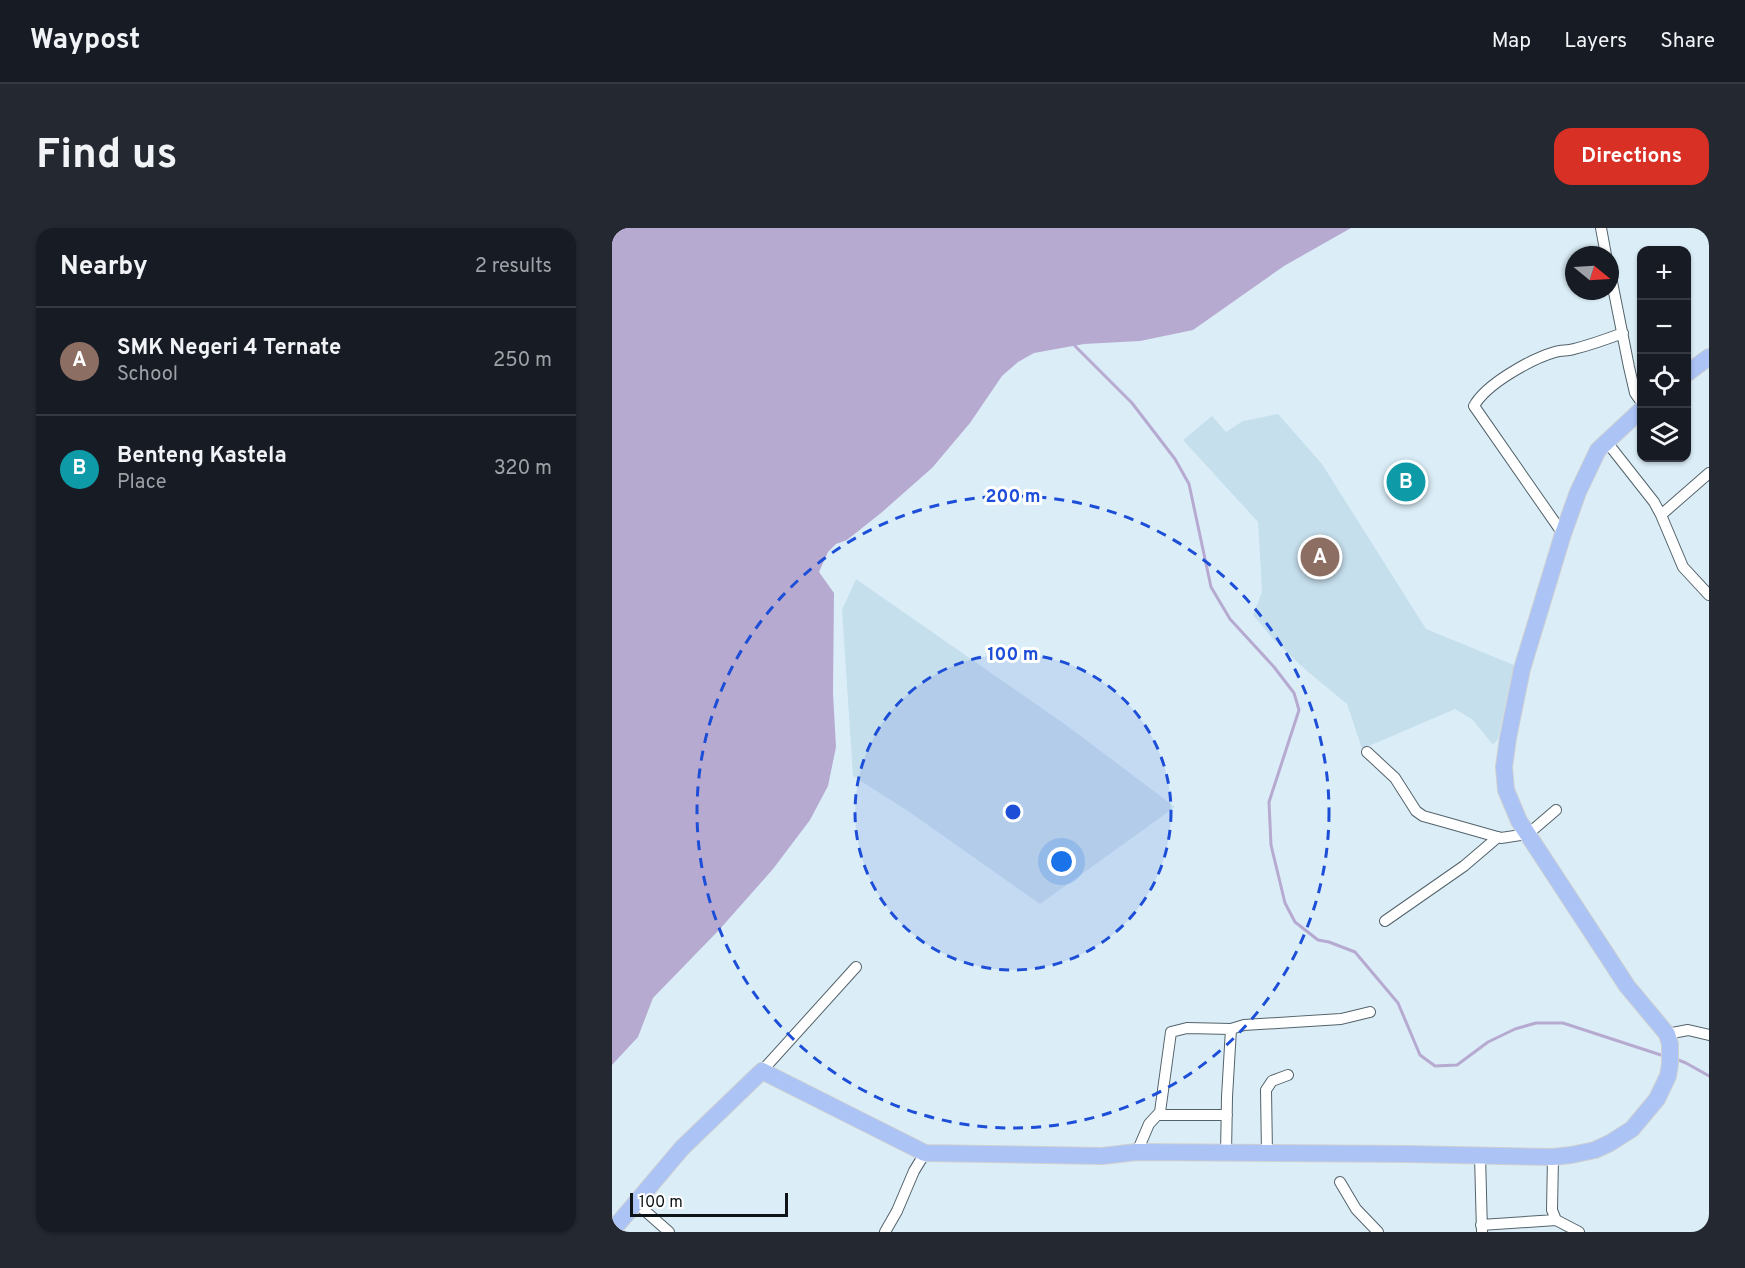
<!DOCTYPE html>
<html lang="en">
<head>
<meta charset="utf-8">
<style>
	:root { --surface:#171b24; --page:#242831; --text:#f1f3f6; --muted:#9ea1a6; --line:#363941; --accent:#d93025 }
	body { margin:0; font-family:Overpass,sans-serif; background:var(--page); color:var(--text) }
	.controls { position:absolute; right:18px; top:18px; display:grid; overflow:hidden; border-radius:12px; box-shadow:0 2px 4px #0004 }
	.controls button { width:54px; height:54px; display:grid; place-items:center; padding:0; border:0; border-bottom:2px solid var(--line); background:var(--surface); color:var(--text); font:30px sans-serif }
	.compass { position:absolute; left:953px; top:18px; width:54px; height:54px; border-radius:50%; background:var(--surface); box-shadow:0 2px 4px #0004; rotate:108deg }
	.scale { position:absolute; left:18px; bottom:15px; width:158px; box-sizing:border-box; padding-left:6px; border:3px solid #0d1316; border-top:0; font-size:16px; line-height:21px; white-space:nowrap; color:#0d1316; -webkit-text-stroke:4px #fff; paint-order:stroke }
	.you { position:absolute; left:450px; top:634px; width:21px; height:21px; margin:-15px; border:4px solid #fff; border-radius:50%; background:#1a73e8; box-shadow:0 0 0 9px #1a73e833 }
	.badge { display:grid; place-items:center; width:39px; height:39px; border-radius:50%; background:var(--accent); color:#fff; font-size:20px; font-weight:700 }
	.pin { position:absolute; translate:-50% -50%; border:3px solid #fff; box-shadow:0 2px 6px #0006 }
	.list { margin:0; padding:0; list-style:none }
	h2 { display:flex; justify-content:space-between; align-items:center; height:78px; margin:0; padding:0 24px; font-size:26px }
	h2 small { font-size:20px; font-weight:400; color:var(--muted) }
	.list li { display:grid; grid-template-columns:39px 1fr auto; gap:18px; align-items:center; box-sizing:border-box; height:108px; padding:0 24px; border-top:2px solid var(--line) }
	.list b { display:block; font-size:22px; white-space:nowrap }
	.list p { margin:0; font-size:20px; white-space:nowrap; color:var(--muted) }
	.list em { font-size:20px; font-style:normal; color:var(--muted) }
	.icon { flex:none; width:33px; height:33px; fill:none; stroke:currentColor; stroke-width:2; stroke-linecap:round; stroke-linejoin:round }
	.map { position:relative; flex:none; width:1097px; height:1004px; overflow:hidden; border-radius:18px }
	header { display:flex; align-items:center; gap:36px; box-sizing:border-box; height:84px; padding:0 30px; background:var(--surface); border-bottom:2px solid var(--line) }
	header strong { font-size:28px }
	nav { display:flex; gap:33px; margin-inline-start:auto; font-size:21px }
	.intro { display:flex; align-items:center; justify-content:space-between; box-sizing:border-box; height:144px; padding:0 36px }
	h1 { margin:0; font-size:42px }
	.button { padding:15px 27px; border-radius:18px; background:var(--accent); color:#fff; font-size:21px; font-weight:700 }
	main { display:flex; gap:36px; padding:0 36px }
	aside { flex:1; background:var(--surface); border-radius:18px; box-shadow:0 2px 4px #0004 }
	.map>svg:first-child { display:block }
	.built { fill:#c6dfed }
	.water { fill:#b7aad1 }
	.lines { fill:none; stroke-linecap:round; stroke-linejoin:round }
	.stream { stroke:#b7aad1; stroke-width:3 }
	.minor-casing { stroke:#53636b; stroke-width:12 }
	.trunk-casing { stroke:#cfd0d0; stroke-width:18 }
	.minor { stroke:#fff; stroke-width:10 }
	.trunk { stroke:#acc3f6; stroke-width:16 }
	.ring { fill:none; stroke:#1d4ed8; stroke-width:3; stroke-dasharray:10 8 }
	.centre { fill:#1d4ed8; stroke:#fff; stroke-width:3 }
	.ring-label { font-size:18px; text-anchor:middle; font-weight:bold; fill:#1d4ed8; stroke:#fff; stroke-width:6; stroke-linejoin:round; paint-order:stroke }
</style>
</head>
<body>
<header>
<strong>Waypost</strong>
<nav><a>Map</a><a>Layers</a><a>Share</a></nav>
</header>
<div class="intro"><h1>Find us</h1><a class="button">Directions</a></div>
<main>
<aside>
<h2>Nearby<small>2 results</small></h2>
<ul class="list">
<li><span class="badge" style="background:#8d6e63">A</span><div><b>SMK Negeri 4 Ternate</b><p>School</p></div><em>250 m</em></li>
<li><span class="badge" style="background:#0f9aa8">B</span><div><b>Benteng Kastela</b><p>Place</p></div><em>320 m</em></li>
</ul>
</aside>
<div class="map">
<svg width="1097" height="1004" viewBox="0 0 1097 1004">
	<rect width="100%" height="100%" fill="#dbeef8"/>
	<path class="built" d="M666,186L710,236L814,401L902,437L886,511L881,517L861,492L843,481L750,521L735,476L695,443L661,411L641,387L650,364L646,294L571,212L600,188L614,204L631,193Z
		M244,351L454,497L563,579L428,676L296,583L241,548L230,382Z"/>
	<path class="water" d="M0,0H739L672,38L581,102L528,113L472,116L422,125L406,134L390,148L358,195L320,240L269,285L235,312L224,316L216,324L207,344L222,365L221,465L224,519L216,558L198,592L161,641L107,702L41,770L26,809L0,837Z"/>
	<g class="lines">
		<path class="stream" d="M463,118L520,175L563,231L577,256L599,359L618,391L662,439L682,465L687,482L657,574L659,617L673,675L683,694L706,712L717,714L743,724L786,775L808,827L823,838L845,837L876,814L903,801L924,795H951L1052,828
			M1064,831L1074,835L1097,848"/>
		<g class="minor-casing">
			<path id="minor" d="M989,0L994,27
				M998,44L1017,139L1023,165L1030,175
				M994,213L1042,274L1049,287L1097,245
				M1049,287L1071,339L1097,367
				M951,306L862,178C874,156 919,131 943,124C949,122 956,123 962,121C978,117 995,111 1011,105
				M755,524L783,550L804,583L811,588L829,593L889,610L916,606L944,582
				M773,693L852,638L886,609
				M1055,806L1076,802L1097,807
				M150,843L244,739
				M546,887H615
				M525,924L537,896L548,884L559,804L575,800L619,801
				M614,926L615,869L619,801L632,797L729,791L758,784
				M655,926L654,862L660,853L676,847
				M868,927L870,1004
				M941,929L940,982L944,992L967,1004
				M728,954L744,981L766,1004
				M23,974L57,1004
				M869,997L944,992
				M273,1004L285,983L302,943L313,925"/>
		</g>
		<g class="trunk-casing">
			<path id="trunk" d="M1074,146L1097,129
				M0,1003L70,920L150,843L313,925L490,928L525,924L796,926L941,929L959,927L983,922L998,915L1020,901L1045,871L1056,848L1058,836V816L1055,806L1015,758L907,593L894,562L892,539L896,510L910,441L951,306L966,264L986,222L1030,181"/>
		</g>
		<use href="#minor" class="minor"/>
		<use href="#trunk" class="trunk"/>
	</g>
	<circle cx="401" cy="584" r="158" fill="#1d4ed8" fill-opacity=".12"/>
	<g class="ring">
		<circle cx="401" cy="584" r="158"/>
		<circle cx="401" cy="584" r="316"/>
	</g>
	<circle cx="401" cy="584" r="9" class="centre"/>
	<g class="ring-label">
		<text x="401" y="274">200 m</text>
		<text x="401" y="432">100 m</text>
	</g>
</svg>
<div class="controls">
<button>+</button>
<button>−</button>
<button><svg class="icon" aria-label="locate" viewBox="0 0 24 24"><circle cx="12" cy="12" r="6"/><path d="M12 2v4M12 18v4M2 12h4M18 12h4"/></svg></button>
<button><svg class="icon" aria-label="layers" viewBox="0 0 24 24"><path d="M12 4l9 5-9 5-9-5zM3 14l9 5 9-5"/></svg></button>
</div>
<svg class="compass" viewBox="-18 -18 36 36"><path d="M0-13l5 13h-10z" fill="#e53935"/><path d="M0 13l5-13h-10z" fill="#9ea1a6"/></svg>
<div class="scale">100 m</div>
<div class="you"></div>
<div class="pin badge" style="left:708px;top:329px;background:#8d6e63">A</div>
<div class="pin badge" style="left:794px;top:254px;background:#0f9aa8">B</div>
</div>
</main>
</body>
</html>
